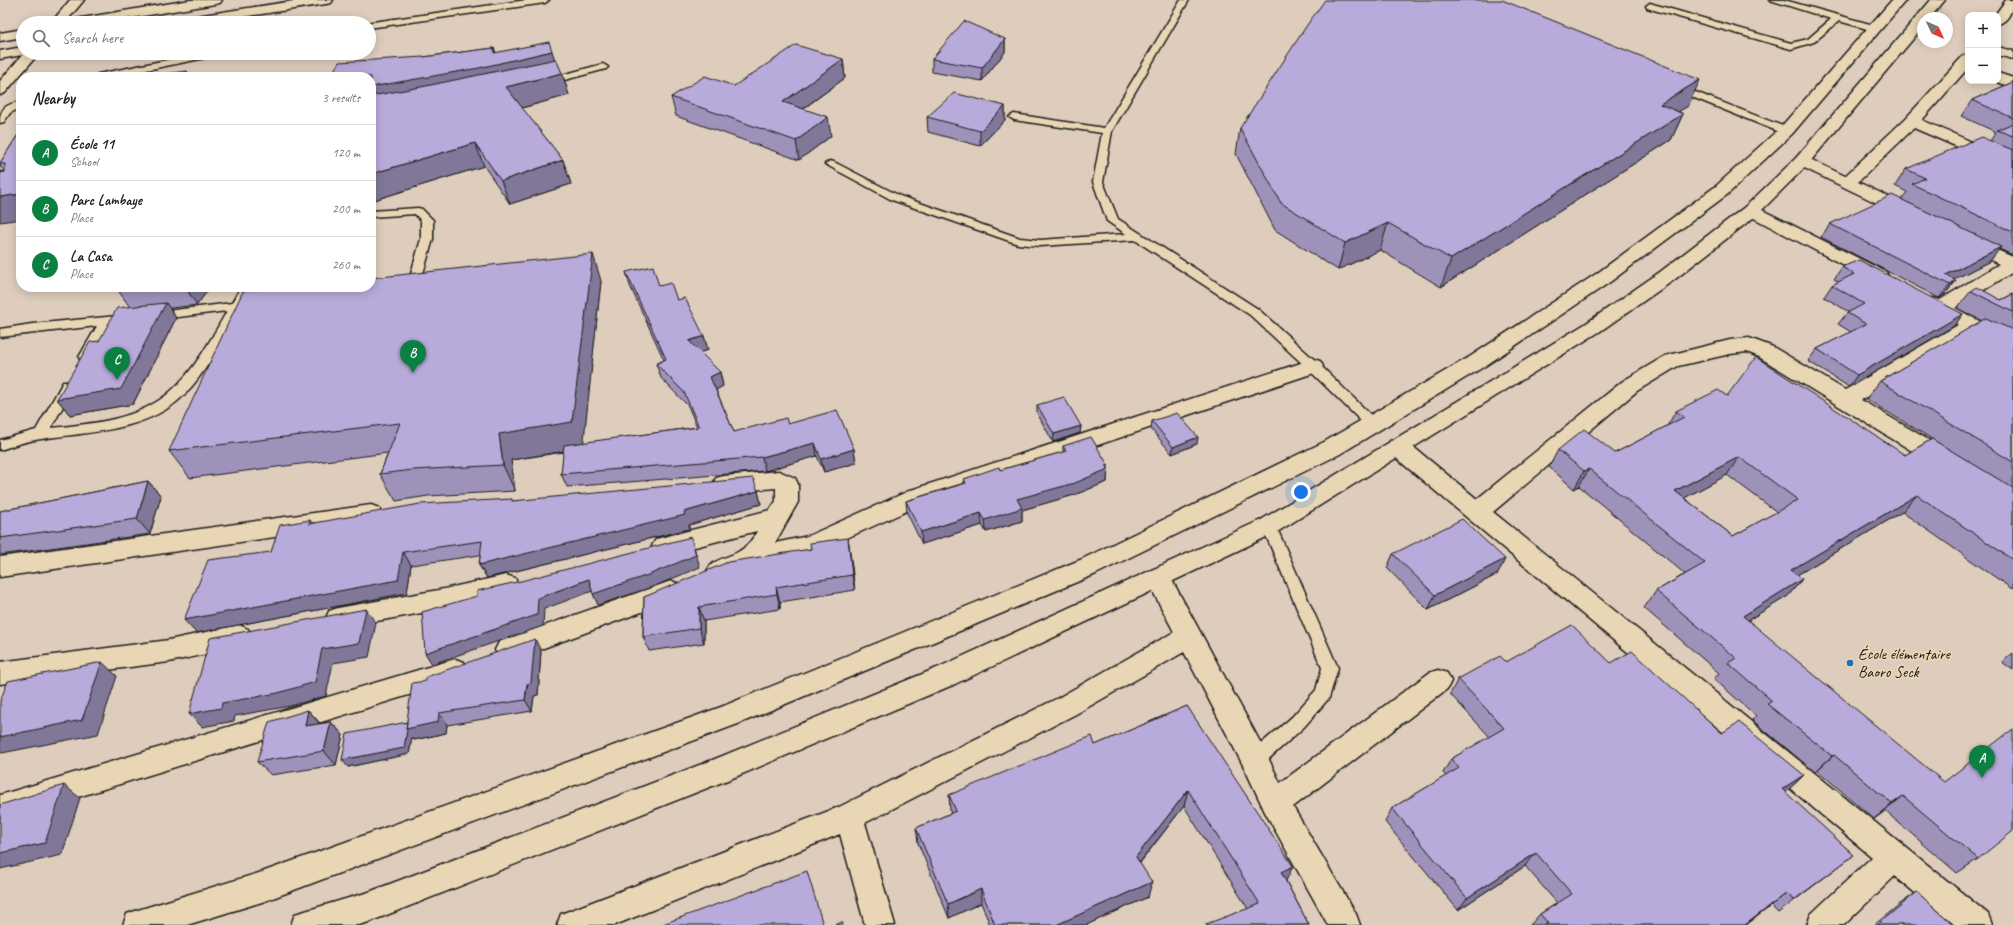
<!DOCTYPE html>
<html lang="en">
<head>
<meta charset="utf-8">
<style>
	:root { --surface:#fff; --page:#f2f2f2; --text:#202124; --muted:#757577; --line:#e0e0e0; --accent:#0b8043 }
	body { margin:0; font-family:Caveat,sans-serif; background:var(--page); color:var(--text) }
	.controls { position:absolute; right:12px; top:12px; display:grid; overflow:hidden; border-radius:8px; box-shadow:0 2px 10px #0003 }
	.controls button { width:36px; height:36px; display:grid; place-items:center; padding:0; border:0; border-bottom:1px solid var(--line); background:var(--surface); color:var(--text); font:20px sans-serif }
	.compass { position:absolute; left:1917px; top:12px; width:36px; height:36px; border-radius:50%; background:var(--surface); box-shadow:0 2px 10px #0003; rotate:134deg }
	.you { position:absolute; left:1301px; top:492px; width:14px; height:14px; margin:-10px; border:3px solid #fff; border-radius:50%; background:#1a73e8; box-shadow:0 0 0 6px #1a73e833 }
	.badge { display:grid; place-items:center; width:26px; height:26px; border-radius:50%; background:var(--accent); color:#fff; font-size:13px; font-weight:700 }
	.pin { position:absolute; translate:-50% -33px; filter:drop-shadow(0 1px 2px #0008) }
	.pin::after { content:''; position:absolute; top:21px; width:14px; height:12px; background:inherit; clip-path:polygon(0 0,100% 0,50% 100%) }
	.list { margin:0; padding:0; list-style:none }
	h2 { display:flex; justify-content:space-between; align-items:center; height:52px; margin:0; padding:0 16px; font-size:17px }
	h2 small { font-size:13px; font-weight:400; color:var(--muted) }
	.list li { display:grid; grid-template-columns:26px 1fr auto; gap:12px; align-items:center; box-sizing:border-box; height:56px; padding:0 16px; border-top:1px solid var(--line) }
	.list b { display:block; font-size:15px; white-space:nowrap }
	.list p { margin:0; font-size:13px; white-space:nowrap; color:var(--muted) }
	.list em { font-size:13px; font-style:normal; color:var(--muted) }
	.icon { flex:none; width:22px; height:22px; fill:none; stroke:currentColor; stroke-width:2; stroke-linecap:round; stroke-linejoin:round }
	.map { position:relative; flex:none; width:2013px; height:925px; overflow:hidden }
	.search { position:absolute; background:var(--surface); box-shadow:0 2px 10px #0003; left:16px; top:16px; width:360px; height:44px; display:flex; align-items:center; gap:10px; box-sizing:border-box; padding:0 14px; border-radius:22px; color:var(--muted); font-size:15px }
	.panel { position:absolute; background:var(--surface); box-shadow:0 2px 10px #0003; left:16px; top:72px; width:360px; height:220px; border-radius:16px }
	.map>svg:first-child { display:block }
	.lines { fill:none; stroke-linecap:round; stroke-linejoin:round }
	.service-casing { stroke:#1c1c1c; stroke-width:3 }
	.minor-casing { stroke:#1c1c1c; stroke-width:3 }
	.tertiary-casing { stroke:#1c1c1c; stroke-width:3 }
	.trunk-casing { stroke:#1c1c1c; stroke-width:3 }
	.motorway-casing { stroke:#1c1c1c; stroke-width:3 }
	.service { fill:#e8d6b4; fill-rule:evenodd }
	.minor { fill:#e8d6b4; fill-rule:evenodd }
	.tertiary { fill:#e8d6b4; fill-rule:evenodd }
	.trunk { fill:#e8d6b4; fill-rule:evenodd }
	.motorway { fill:#e8d6b4; fill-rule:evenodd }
	.wall { fill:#9e92bb; stroke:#1c1c1c; fill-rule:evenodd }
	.shaded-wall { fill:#817799; stroke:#1c1c1c }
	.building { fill:#b8aada; stroke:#1c1c1c; fill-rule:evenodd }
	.poi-dot { fill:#1f6fb2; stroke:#e8d6b4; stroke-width:1.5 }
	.labels { text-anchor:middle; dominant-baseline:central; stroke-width:3.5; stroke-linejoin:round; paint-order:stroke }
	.poi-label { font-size:16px; fill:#1c1c1c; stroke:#e8d6b4; text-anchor:start }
</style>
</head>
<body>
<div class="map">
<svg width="2013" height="925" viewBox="0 0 2013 925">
	<rect width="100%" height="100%" fill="#decdbc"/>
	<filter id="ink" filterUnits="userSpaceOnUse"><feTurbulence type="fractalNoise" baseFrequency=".025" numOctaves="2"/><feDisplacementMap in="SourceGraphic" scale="8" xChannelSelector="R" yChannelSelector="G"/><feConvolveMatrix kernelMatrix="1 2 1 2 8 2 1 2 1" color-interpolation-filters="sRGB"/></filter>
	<g filter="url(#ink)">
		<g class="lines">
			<g class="service-casing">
				<path id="service" d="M527,0H549L545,3L369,28V23H366Z
					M1181,0H1189L1112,131L1103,182L1118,219L1258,309L1318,363L1377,421L1379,424L1377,427H1367L1308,369L1250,315L1135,240L1040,246L1018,244L892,200L825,164L830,161L834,162L900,196L1020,238L1040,240L1126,234L1107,221L1093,182L1102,133L1014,120L1009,117L1014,114L1104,128Z
					M1770,0H1784L1877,26L1878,28L1874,31L1839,21L1814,42L1791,49L1647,8L1646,6L1650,3L1653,4L1791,43L1808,39L1831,19Z
					M201,53H220L215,56L112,77H93L98,74Z
					M603,64L608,67L606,69L546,85L541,82L543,80Z
					M1675,84L1790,129L1791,131L1786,134L1782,133L1672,89L1670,87Z
					M21,101V108L10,113L4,122L0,123C0,107 6,105 21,101Z
					M21,163V169L0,171V165Z
					M418,208L422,209L433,220V239L420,284L414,288L408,284L421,239V221L415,214L371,217V211Z
					M241,287H253L245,301L255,300L261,304L259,307L240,310C223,339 206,374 181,398C143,433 82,432 35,440C23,442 12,446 0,450V440L36,430L63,382H73L75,385L51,428C91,424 139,420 171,391C195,370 211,339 227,311L154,320L148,316L150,313L232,303Z
					M128,315L134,319L132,322L111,325L90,360H80L79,357L97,326L0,337V329L32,324Z
					M1269,520L1274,522L1276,526L1338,668L1329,698L1304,727L1261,766L1255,768L1249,766L1246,760L1249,754L1292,717L1316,690L1322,668L1262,526L1264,522Z"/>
			</g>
			<g class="minor-casing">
				<path id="minor" d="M2006,0H2013C2013,10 2008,22 1998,24V15H1995Z
					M1998,47L2013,51V59L1998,55Z
					M1968,55V68L1922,120L2013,160V171L1914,128L1858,182L1916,210L1919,214L1916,218L1910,219L1796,164L1794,161L1796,158L1802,156L1808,158L1845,176L1906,118L1963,56Z
					M1998,73L2013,78V88L1995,81H1998Z
					M1752,205L1886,272L1888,276L1886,280L1879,282L1872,280L1746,214L1743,210L1746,206Z
					M1967,237L2013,257V272L1955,308L2013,339V354L1973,334L1861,400L1954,455L1957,461L1954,467L1946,469L1938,467L1759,357L1747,352L1730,354L1678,366L1637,391L1493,512L1988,914L1992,925H1953L1895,876L1844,925H1807L1811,914L1872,857L1390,453L1387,447L1390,441L1398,439L1406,441L1477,499L1623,381L1665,356L1730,340L1749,338L1773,347L1845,390L1958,325L1926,308L1923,304L1926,300L1933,298L1940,300L1999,264L1961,246L1958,242L1961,238Z
					M1313,359L1320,361L1323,366L1320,371L927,502L820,550L753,566L719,581L711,578L707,571C713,559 727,558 738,552C747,547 753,539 757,531L664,555L656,553L652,546L656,539L664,537L770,510L776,501V488L724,492L716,490L713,484L716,478L724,476L779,471L795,478L798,484V502L775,543L808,536L911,490Z
					M371,505L379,508L382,514L379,520L371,523L0,577V557Z
					M1158,568L1167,571L1265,751L1280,783L1429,673L1438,670L1447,673L1451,681L1447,689L1293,807L1356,914L1360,925H1328L1265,812L1245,769L1184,652L1076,714L865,823L895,925H865L840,834L615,925H557L561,914L839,807L1058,698L1174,632L1146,578L1149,571Z
					M506,575L515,578L518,585L515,592L506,595L444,609L338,628L329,625L326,618L329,611L338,608L444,589Z
					M671,581L680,584L683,591L680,598L508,661L499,658L495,650L499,642Z
					M239,625L248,629L252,636L248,643L239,647L169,662L0,684V662L169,640Z
					M455,659L464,662L468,670L464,678L0,821V795Z"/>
			</g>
			<g class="tertiary-casing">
				<path id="tertiary" d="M70,0H84L65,23H51Z
					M24,53H39L5,93L0,95V81Z"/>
			</g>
			<g class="trunk-casing">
				<path id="trunk" d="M1892,0H1906L1792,134L1728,194L1610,282L1485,366L1340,454L1096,574L738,724L262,902L187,925H123L127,914L138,910L262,872L721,707L1080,560L1324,442L1471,356L1596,274L1716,186L1780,128Z
					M1931,0H1945L1930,18H1923V27L1808,164L1758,214L1674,280L1599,332L1277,532L955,684L735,777L369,922L359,925H291L295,914L369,892L715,759L937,668L1261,520L1585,324L1660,272L1746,206L1796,158Z"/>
			</g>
			<g class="motorway-casing">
				<path id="motorway" d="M190,0H222L220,3L215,4L101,23H69L71,20L76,19Z
					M300,0H333L331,3L326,4L204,23H170L172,20L177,19Z
					M23,29V37L0,41V33Z
					M23,47V53L28,54L0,59V51Z"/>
			</g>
			<use href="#service" class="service"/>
			<use href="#minor" class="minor"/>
			<use href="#tertiary" class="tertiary"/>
			<use href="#trunk" class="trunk"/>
			<use href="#motorway" class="motorway"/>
		</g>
		<path class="wall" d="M1005,39V52L982,81L932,72V59Z
			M494,48L496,53L555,59L562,73L569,95L522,108L563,160L571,184L510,204L484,166L371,201V77L423,57Z
			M843,59L845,78L803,109L831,136L799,160L676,116L671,97L734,86Z
			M2013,82V255L1999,249L1990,261L1954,279L1956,281L1945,294L1939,298L1821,237L1830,224L1901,200L1907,192L1895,186L1906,169L1990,141L1996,132L1961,116L1972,100Z
			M1005,106V120L980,146L928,132L927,117Z
			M1688,106L1678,111L1683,114L1671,140L1441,287L1380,250L1338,270L1275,230L1236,154L1240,128Z
			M21,130L5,172L0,166V163Z
			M1842,267L1963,314L1954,326L1849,387L1808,361L1817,349L1851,332L1838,324L1847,313L1849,312L1824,297L1832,285L1839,282L1834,279Z
			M626,272L659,286L677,300L704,336L708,350L700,352L720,372L723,386L716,390L734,432L788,424L854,449L856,463L824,472L817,456L765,471L567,487L561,474L564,452L511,460L515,491L428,496L396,501L380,474L388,453L190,478L169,451L601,281L583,443L697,427L688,406L661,378L656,364L664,360L630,286Z
			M118,287H210L197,305L170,308L176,318L133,404L70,415L57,399L99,341L130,307L117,289Z
			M1971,291L2001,300L2013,294V588L2012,589L1902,512L1797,575L1802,579L1788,596L1748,620L1978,859L1957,873L1885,811L1874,819L1817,770L1815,772L1752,720L1756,716L1714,679L1719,673L1644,608L1656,591L1685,574L1579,486L1574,489L1549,467L1558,450L1615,453L1667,426L1676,411L1727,396L1905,455L1932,439L1866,399L1880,381L1982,321L1957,308ZM1727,475L1777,512L1733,536L1684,498Z
			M1037,405L1081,426L1080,433L1053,442L1037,413Z
			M1152,421L1197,444L1172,454L1151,429Z
			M1063,446L1108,465L1107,482L1074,495L1022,510V521L986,532L982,525L922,544L907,513L906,501L964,483V479L1000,470L1063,452Z
			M148,481L161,496L150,534L0,555V511Z
			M758,491L761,504L689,525V529L487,578L479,565L480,555L411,565L407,593L196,633L271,552L310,520L312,523L513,501Z
			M848,538L855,590L780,602V609L704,621V643L649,651L643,637L644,597Z
			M1393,554L1498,574L1428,610L1387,568Z
			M541,651L538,695L534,696L532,711L447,725L446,733L414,740L412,737L409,754L348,767L407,722L426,681Z
			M2013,653V670L2002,662Z
			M1506,662L1611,663L1722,733L1804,775L1789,789L1784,792L1854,855L1778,913L1771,906L1746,925H1530L1540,914L1557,903L1525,866L1458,910L1385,822L1392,808L1446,776L1443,773L1451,759L1490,737L1450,694L1458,679Z
			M1187,706L1286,881L1309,925H1206L1248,909L1184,806L1140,863L1148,897L1086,925H990L981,903L949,918L918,843L916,828L951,813L950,811L949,795L1095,745Z
			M308,710L320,723L331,722L343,735L336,765L271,775L257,762Z
			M1917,892L1954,925H1874L1900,904Z"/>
		<path class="shaded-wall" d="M1005,39V52L982,81V68Z
			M494,48L499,63L552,51L559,73L371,111V87L494,53Z
			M843,59L845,78L786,121L783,102Z
			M187,71L190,77H185Z
			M562,73L569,95L514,110L506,87Z
			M1700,80L1688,106L1648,130L1660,104Z
			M1005,106V120L980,146V131Z
			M1683,114L1671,140L1441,287L1451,259Z
			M828,117L831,136L799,160L796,141Z
			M475,143L484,166L371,201V174Z
			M563,160L571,184L510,204L501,181Z
			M21,194V219L0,222V197Z
			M1388,223L1380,250L1338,270L1345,243Z
			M2001,247L1990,261L1947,283L1946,275Z
			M593,254L601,281L583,448L511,460L515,491L503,465L499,434Z
			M1956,281L1945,294L1939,298L1950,285Z
			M185,287H210L197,305Z
			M166,303L176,318L133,404L70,415L57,399Z
			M1963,314L1954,326L1849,387L1857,375Z
			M704,336L708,350L693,355L689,341Z
			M720,372L723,386L714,391L710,377Z
			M1081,426L1080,433L1053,442L1054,434Z
			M1198,437L1197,444L1172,454L1173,447Z
			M815,443L817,456L765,471L762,457Z
			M854,449L856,463L824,472L821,459Z
			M1739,457L1727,475L1664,509L1675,491Z
			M1108,465L1107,482L1074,495L1022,510V521L986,532L985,520L1017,499Z
			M1589,469L1579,486L1574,489L1584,471Z
			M148,481L161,496L150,534L137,519Z
			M758,491L761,504L689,525V529L487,578L479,565L684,512Z
			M1917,495L1902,512L1777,587L1791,570Z
			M981,513L982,525L922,544L921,532Z
			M691,537L700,567L655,586L598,605L593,594Z
			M848,538L850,553L855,590L852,575Z
			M403,552L411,565L407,593L196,633L184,620Z
			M1505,559L1498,574L1428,610L1435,595Z
			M589,579L595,590L544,609L543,626L432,664L425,653L538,598Z
			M1802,579L1788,596L1729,632L1743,616Z
			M776,587L780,602V609L777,594Z
			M699,607L704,621V643L699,628Z
			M366,609L376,623L369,657L333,663L326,696L290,706L235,716L234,721L202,727L189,714L222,703L322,649Z
			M535,639L541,651L538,695L534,696L532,711L525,700Z
			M102,662L117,676L98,734L2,753L0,752V737Z
			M308,710L320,724L305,726Z
			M439,713L447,725L446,733L414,740L412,737L409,754L348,767L342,760L406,729Z
			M331,722L343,735L336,765L324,751Z
			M1834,755L1817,770L1815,772L1832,756Z
			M1804,775L1789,789L1767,803L1782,789Z
			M64,785L80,798L62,855L0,869V853Z
			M1188,790L1184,806L1133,871L1136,857Z
			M1903,796L1885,811L1874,819L1892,804Z
			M1536,853L1525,866L1458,910L1467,898Z
			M1293,866L1286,881L1275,886L1281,872Z
			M1152,882L1148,897L1086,925H1056Z
			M981,889V903L949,918L948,904Z
			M1787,893L1746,925H1745Z"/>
		<path class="building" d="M1325,0H1502L1700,80L1660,104L1683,114L1451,259L1388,223L1345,243L1281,203L1240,128L1307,25Z
			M964,21L1005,39L982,68L932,59Z
			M549,42L552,51L479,68L371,87V77H330L339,62L423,57L494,48V53Z
			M796,45L843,59L783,102L828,117L796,141L671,97L705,76L734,86Z
			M556,59L562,73L506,87L563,160L501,181L475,143L371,174V96L421,87Z
			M187,71L185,77H138Z
			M281,75V77H266Z
			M2013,82V118L1972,100Z
			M954,93L1005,106L980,131L927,117Z
			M2013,123V136L1997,130Z
			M21,130V194L0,197V173L5,172V164H0V163Z
			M1981,137L2013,150V232L1912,184L1925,178L1906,169Z
			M1892,195L2001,247L1946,275L1956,281L1950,285L1830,224Z
			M593,254L572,422L499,434L503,465L413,470L380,474L400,423L169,451L243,291L284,287H371V278Z
			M1859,260L1963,314L1857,375L1817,349L1866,324L1847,313L1864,304L1832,285L1854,274L1842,267Z
			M653,266L659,286L671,283L677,300L685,298L704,336L689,341L720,372L710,377L734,432L786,418L788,424L837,410L854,449L821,459L815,443L762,457L561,474L564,445L699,427L684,392L656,364L666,359L626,272Z
			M118,287H137L117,289Z
			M1977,287L2001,300L2013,294V312L1971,291Z
			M166,303L121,389L57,399L90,342L99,341L117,308Z
			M1986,318L2013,330V462L1880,381Z
			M1756,357L1905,455L1932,439L2013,488V522L2012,523L2013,524V560L1917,495L1791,570L1802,579L1743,616L1944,782L2013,729V831L1978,859L1903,796L1892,804L1834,755L1832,756L1767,704L1772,701L1728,663L1736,658L1656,591L1705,563L1589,469L1584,471L1558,450L1584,429L1615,453L1684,417L1676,411L1718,390L1727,396ZM1739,457L1798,500L1733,536L1675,491Z
			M1064,397L1081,426L1054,434L1037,405Z
			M1177,413L1198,437L1173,447L1152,421Z
			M1091,437L1108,465L1105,466L1108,469L1075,483L1017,499L1022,508L985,520L981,513L921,532L906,501L966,483L964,479L999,467L1000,470L1066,451L1063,446Z
			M753,478L758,491L684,512L685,515L479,565L482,541L403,552L398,580L184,620L208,560L271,552L280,525L310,520L309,524L420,504L512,499V501Z
			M148,481L137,519L0,538V511Z
			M1462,519L1505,559L1435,595L1393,554Z
			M691,537L696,555L651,574L593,594L589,579L538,598L537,615L425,653L422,612L477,596V591L521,581Z
			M848,538L852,575L776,587L777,594L699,607V628L643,637L644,597L728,562L811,549L810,543Z
			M366,609L359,643L322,649L315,682L278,693L222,703L221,708L189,714L210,638Z
			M1572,625L1611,663L1632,651L1722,733L1739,722L1804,775L1782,789L1854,855L1794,900L1787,893L1745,925H1545L1548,923L1540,914L1572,894L1536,853L1467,898L1392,808L1459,768L1451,759L1504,728L1458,679L1500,656L1506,662Z
			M535,639L531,683L527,684L525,700L439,713L438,722L406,729L412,683L426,681V677Z
			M102,662L82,720L0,737V701L8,681Z
			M1187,706L1293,866L1281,872L1309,925H1206V924L1260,904L1188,790L1136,857L1152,882L1056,925H995L981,889L948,904L916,828L956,811L949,795L1092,736L1095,745Z
			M308,710L305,726L331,722L324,751L257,762L269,722Z
			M407,722L406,729L407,730L404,748L342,760L347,734Z
			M64,785L45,843L0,853V805Z
			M807,871L823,925H663V924Z
			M1917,892L1954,925H1877Z
			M842,922L843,925H835Z"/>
	</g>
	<circle class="poi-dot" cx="1850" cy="663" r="4"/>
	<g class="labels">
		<g class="poi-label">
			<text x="1858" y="654">École élémentaire<tspan x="1858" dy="18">Baoro Seck</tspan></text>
		</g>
	</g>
</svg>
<div class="controls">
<button>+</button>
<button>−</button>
</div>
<svg class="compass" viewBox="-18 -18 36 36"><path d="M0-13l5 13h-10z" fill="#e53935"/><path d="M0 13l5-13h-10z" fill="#757577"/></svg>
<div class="you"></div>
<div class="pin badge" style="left:1982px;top:778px">A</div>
<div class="pin badge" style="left:413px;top:373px">B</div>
<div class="pin badge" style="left:117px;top:380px">C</div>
<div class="search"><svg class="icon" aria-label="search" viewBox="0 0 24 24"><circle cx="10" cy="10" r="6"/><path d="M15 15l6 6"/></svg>Search here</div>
<section class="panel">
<h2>Nearby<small>3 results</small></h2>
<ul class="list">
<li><span class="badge">A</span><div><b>École 11</b><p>School</p></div><em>120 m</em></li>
<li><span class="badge">B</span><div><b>Parc Lambaye</b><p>Place</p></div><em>200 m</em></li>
<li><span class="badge">C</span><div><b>La Casa</b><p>Place</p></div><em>260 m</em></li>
</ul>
</section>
</div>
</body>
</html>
